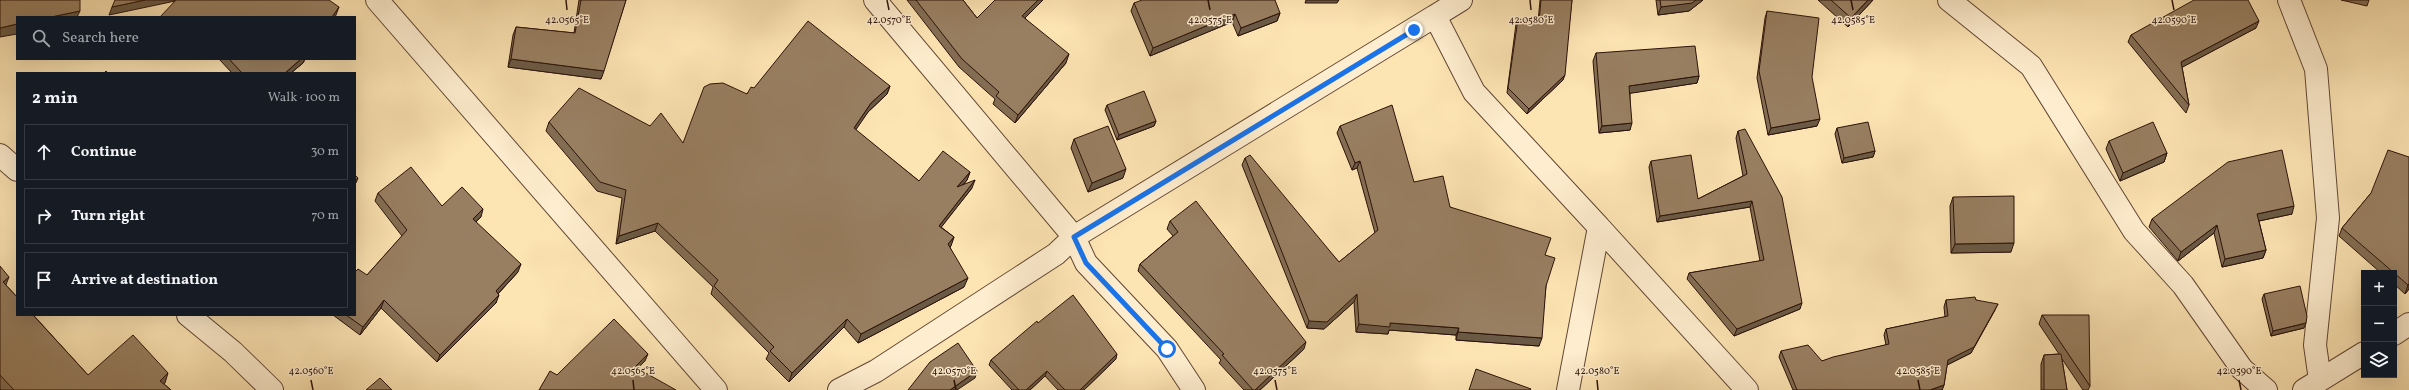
<!DOCTYPE html>
<html lang="en">
<head>
<meta charset="utf-8">
<style>
	:root { --surface:#171b24; --page:#20242c; --text:#f1f3f6; --muted:#9ea1a6; --line:#363941 }
	body { margin:0; font-family:Vollkorn,serif; background:var(--page); color:var(--text) }
	.controls { position:absolute; right:12px; bottom:12px; display:grid; overflow:hidden; border-radius:0px; box-shadow:0 4px 16px #0002 }
	.controls button { width:36px; height:36px; display:grid; place-items:center; padding:0; border:0; border-bottom:1px solid var(--line); background:var(--surface); color:var(--text); font:20px sans-serif }
	.stop { position:absolute; width:12px; height:12px; margin:-9px; border:3px solid #1a73e8; border-radius:50%; background:#fff }
	.stop.end { background:#1a73e8; border-color:#fff; box-shadow:0 1px 4px #0008 }
	.list { margin:0; padding:0; list-style:none }
	h2 { display:flex; justify-content:space-between; align-items:center; height:52px; margin:0; padding:0 16px; font-size:17px }
	h2 small { font-size:13px; font-weight:400; color:var(--muted) }
	.list li { display:grid; grid-template-columns:26px 1fr auto; gap:12px; align-items:center; box-sizing:border-box; height:56px; margin:0 8px 8px; padding:0 8px; border:1px solid var(--line); border-radius:0px }
	.list b { display:block; font-size:15px; white-space:nowrap }
	.list em { font-size:13px; font-style:normal; color:var(--muted) }
	.icon { flex:none; width:22px; height:22px; fill:none; stroke:currentColor; stroke-width:2; stroke-linecap:round; stroke-linejoin:round }
	.map { position:relative; flex:none; width:2409px; height:390px; overflow:hidden }
	.search { position:absolute; background:var(--surface); box-shadow:0 4px 16px #0002; left:16px; top:16px; width:340px; height:44px; display:flex; align-items:center; gap:10px; box-sizing:border-box; padding:0 14px; border-radius:0px; color:var(--muted); font-size:15px }
	.panel { position:absolute; background:var(--surface); box-shadow:0 4px 16px #0002; left:16px; top:72px; width:340px; height:244px; border-radius:0px }
	.map>svg:first-child { display:block }
	.lines { fill:none; stroke-linecap:round; stroke-linejoin:round }
	.minor-casing { stroke:#604634; stroke-width:24 }
	.minor { stroke:#feedce; stroke-width:22 }
	.wall { fill:#836d53; stroke:#2b1209 }
	.shaded-wall { fill:#6a5944; stroke:#2b1209 }
	.building { fill:#987f61; stroke:#2b1209 }
	.route { stroke:#1a73e8; stroke-width:5 }
	.ticks { fill:none; stroke:#2b1209; stroke-width:1.5 }
	.ticks-label { font-size:10px; text-anchor:middle; fill:#2b1209; stroke:#feedce; stroke-width:3; stroke-linejoin:round; paint-order:stroke }
</style>
</head>
<body>
<div class="map">
<svg width="2409" height="390" viewBox="0 0 2409 390">
	<rect width="100%" height="100%" fill="#fde4b3"/>
	<filter id="stains"><feTurbulence type="fractalNoise" baseFrequency=".005" numOctaves="4"/><feColorMatrix values="0 0 0 0 .2 0 0 0 0 .09 0 0 0 0 .02 0 0 0 .5 -.17"/></filter>
	<radialGradient id="worn" r=".72"><stop offset=".6" stop-color="#630" stop-opacity="0"/><stop offset="1" stop-color="#630" stop-opacity=".3"/></radialGradient>
	<g class="lines">
		<g class="minor-casing">
			<path id="minor" d="M377,0L716,390
				M875,0L1074,237L1086,263L1167,349L1194,390
				M1461,0L1435,16L1474,92L1599,227L1568,390
				M1949,0L2031,66L2134,231L2183,285L2242,369L2266,390
				M2289,0L2316,69L2328,218L2315,345L2320,380
				M0,155L17,170
				M1599,227L1747,390
				M188,315L233,352L272,390
				M2394,334L2409,324
				M839,390L876,371L1056,254L1074,237L1435,16
				M2304,390L2364,353"/>
		</g>
		<use href="#minor" class="minor"/>
	</g>
	<path class="wall" d="M579,0H626L601,79L508,67L513,35L516,27L574,33Z
		M907,0H963L977,18L1043,0L1025,18L1066,63L1015,123L993,104L995,99L959,67Z
		M1540,0H1572L1563,80L1527,114L1507,93L1516,24L1518,19L1538,22Z
		M1656,0H1703L1689,11L1658,15Z
		M1818,0H1873L1848,27Z
		M2341,0H2369L2367,6Z
		M1134,3L1280,13L1277,21L1238,36L1232,22L1150,56L1131,11Z
		M1767,11L1817,126L1768,135L1757,78L1765,18Z
		M2256,28L2182,67L2189,105L2186,113L2128,42L2131,35Z
		M1596,53L1699,76L1697,83L1630,93V130L1599,133L1593,61Z
		M219,59H305L303,63L291,73H232Z
		M890,86L887,94L868,112L855,130L919,181L970,172L967,180L963,185L972,188L941,227L954,237L950,247L964,287L858,343L844,327L789,382L766,359L769,353L711,294L713,287L655,231L616,244L622,198L597,191L546,131L549,122L650,126L683,143L754,88Z
		M1107,105L1156,121L1154,126L1117,140L1105,110Z
		M1340,126L1414,182L1450,207L1545,255L1546,286L1539,346L1456,340V335L1389,330L1388,334L1356,332L1354,302L1324,329L1307,328L1242,165L1245,158L1339,262L1375,233L1357,168L1352,170L1337,133Z
		M1837,128L1875,151L1873,157L1842,163L1835,134Z
		M1738,131L1800,309L1734,336L1687,279L1689,273L1760,261L1750,207L1657,222L1649,167L1651,161L1698,199L1743,176L1736,138Z
		M1074,139L1123,178L1088,192L1071,148Z
		M2109,141L2167,153L2164,162L2120,181L2106,149Z
		M2409,157V289L2405,294L2394,284V273H2381L2339,236L2342,228L2371,193Z
		M378,193L442,206L481,217L476,222L518,272L498,294L496,303L437,362L381,308L360,335L333,315H355L367,275L402,236L375,201Z
		M1953,197L2011,252L1951,253L1950,206Z
		M2292,214L2259,221L2266,250L2263,258L2222,267L2214,233L2178,261L2149,227L2152,219Z
		M1170,221L1304,349L1260,390H1244L1219,363L1221,360L1138,271L1140,264L1173,236L1167,229Z
		M0,266L6,285L88,375L165,383L164,384L171,390H1L0,389Z
		M2264,294L2304,328L2271,336L2262,299Z
		M1946,300H1976L1995,310L1971,353L1947,365L1944,385L1942,390H1793L1779,357L1781,351L1822,361L1886,345L1884,335L1886,329L1945,317L1944,307Z
		M2042,315L2090,386L2088,390H2083L2062,359L2067,390H2041V364L2044,355L2059,354L2039,324Z
		M1038,323L1116,359L1084,390H1058L1045,376L1030,390H1012L989,365L991,360Z"/>
	<path class="shaded-wall" d="M145,0H180L109,15L112,7Z
		M1038,0H1043L1019,24L1022,16Z
		M1306,0H1339L1337,3H1305Z
		M1696,0H1703L1689,11L1658,15L1661,7Z
		M1868,0H1873L1848,27L1851,18Z
		M339,7L336,15L335,17H332Z
		M80,11L77,17H51Z
		M1280,13L1277,21L1238,36L1241,28Z
		M1235,14L1232,22L1150,56L1153,48Z
		M2259,21L2256,28L2179,69L2181,62Z
		M17,24V34L0,37V28Z
		M1069,54L1066,63L1015,123L1018,115Z
		M301,59H305L303,63L291,73H285Z
		M511,59L604,71L601,79L508,67Z
		M1565,75L1563,80L1527,114L1529,109Z
		M1699,76L1697,83L1626,94L1629,86Z
		M890,86L887,94L868,112L851,137L854,128L871,103Z
		M1820,119L1817,126L1768,135L1771,128Z
		M1156,121L1154,126L1117,140L1119,135Z
		M1632,123L1630,130L1599,133L1602,126Z
		M1875,151L1873,157L1842,163L1844,158Z
		M2167,153L2164,162L2120,181L2123,173Z
		M1360,161L1357,168L1352,170L1355,163Z
		M1126,169L1123,178L1088,192L1092,183Z
		M970,172L967,180L954,195L957,187Z
		M358,178L356,183L355,184V181Z
		M975,180L972,188L936,234L939,226Z
		M1752,201L1750,207L1657,222L1660,216Z
		M2294,206L2292,214L2254,222L2257,214Z
		M483,209L481,217L470,227L473,219Z
		M658,223L655,231L616,244L619,236Z
		M2217,225L2214,233L2178,261L2181,252Z
		M954,237L951,246L945,252L948,244Z
		M2014,243L2011,252L1951,253L1955,244Z
		M2266,250L2263,258L2222,267L2225,259Z
		M521,264L518,272L493,299L496,291Z
		M9,277L5,287L3,282Z
		M968,278L964,287L858,343L861,334Z
		M2409,284V289L2405,294L2408,285Z
		M1357,294L1354,302L1324,329L1307,328L1309,321Z
		M499,295L496,303L437,362L440,355Z
		M384,300L381,308L360,335L363,327Z
		M1802,303L1800,309L1734,336L1737,329Z
		M1998,304L1995,310L1971,353L1945,366L1948,360Z
		M847,319L844,327L789,382L792,373Z
		M1390,323L1459,328L1456,335L1389,330L1388,334L1356,332L1359,324Z
		M2306,323L2304,328L2271,336L2273,331Z
		M1458,332L1542,338L1539,346L1456,340Z
		M1306,342L1304,349L1260,390H1255Z
		M648,354L645,361L632,374L635,367Z
		M1117,354L1116,359L1084,390H1080Z
		M977,371L975,378L957,390H950Z
		M1047,371L1045,376L1030,390H1026Z
		M168,373L165,383L158,390L160,381Z
		M1944,385L1942,390H1930Z"/>
	<path class="building" d="M0,0H80V11L51,17H17V24L0,28Z
		M115,0H145L112,7Z
		M176,0H329L339,7L332,17H160Z
		M581,0H626L604,71L511,59L516,27L575,33Z
		M916,0H963L977,18L995,0H1038L1022,16L1069,54L1018,115L996,96L999,92L962,59Z
		M1142,0H1275L1280,13L1241,28L1235,14L1153,48L1134,3Z
		M1541,0H1572L1565,75L1529,109L1508,88L1518,19L1539,22Z
		M1660,0H1696L1692,3L1661,7Z
		M1831,0H1868L1851,18Z
		M2194,0H2248L2259,21L2181,62L2189,105L2131,35Z
		M1767,11L1819,18L1812,77L1820,119L1771,128L1759,71Z
		M808,21L890,86L871,103L854,128L919,181L943,151L970,172L957,187L975,180L939,226L954,237L948,244L968,278L861,334L847,319L792,373L770,351L774,347L714,286L718,280L658,223L619,236L626,190L600,182L549,122L579,88L650,126L661,113L683,143L704,87L710,84L723,83L747,94L751,87L754,88Z
		M1695,46L1699,76L1629,86L1632,123L1602,126L1596,53Z
		M229,59H301L285,73H242Z
		M106,71L108,73H104Z
		M1144,91L1156,121L1119,135L1107,105Z
		M1392,105L1414,182L1443,176L1450,207L1551,238L1545,255L1555,258L1546,286L1542,338L1458,332L1459,328L1390,323V327L1359,324L1357,294L1327,322L1309,321L1245,158L1250,155L1339,262L1378,230L1360,161L1355,163L1340,126Z
		M1868,122L1875,151L1844,158L1837,128Z
		M2153,122L2167,153L2123,173L2109,141Z
		M1108,126L1126,169L1092,183L1074,139Z
		M1745,129L1782,197L1802,303L1737,329L1689,273L1764,260L1752,201L1660,216L1651,161L1691,155L1698,199L1747,174L1738,131Z
		M2282,150L2294,206L2257,214L2266,250L2225,259L2217,225L2181,252L2152,219L2228,162Z
		M2388,150L2409,157V284L2408,285L2342,228L2371,193Z
		M411,167L442,206L462,187L483,209L473,219L521,264L496,291L499,295L440,355L384,300L363,327L346,315H355V272L358,269L367,275L407,230L378,193Z
		M355,175L358,178L355,181Z
		M2014,196V243L1955,244L1953,197Z
		M1196,201L1306,342L1255,390H1253L1222,355L1224,354L1140,264L1178,232L1170,221Z
		M0,266L9,277L3,282L17,297V315H33L88,375L133,335L168,373L160,381L171,390H14L0,375Z
		M2300,286L2307,316L2306,323L2273,331L2264,294Z
		M1073,295L1117,354L1080,390H1065L1047,371L1026,390H1019L991,360L1037,321L1038,323Z
		M1975,297L1976,300L1998,304L1974,347L1948,360L1944,385L1930,390H1797L1781,351L1808,345L1822,361L1833,357L1889,344L1886,329L1948,316L1946,300Z
		M2042,315H2089L2090,386Z
		M614,319L648,354L635,367L676,390H539L550,371L557,375Z
		M958,343L977,371L950,390H908L930,362Z
		M2061,354L2067,390H2044V355Z
		M1476,369L1531,389L1530,390H1469Z
		M380,378L392,390H366Z"/>
	<g class="lines">
		<path class="route" d="M1167,349L1086,263L1074,237L1414,30"/>
	</g>
	<path class="ticks" d="M566,0L567,10M887,0L889,10M1208,0L1210,10M1530,0L1531,10M1851,0L1853,10M2172,0L2174,10M311,380L313,390M633,380L634,390M954,380L956,390M1275,380L1277,390M1597,380L1598,390M1918,380L1920,390M2239,380L2241,390"/>
	<g class="ticks-label">
		<text x="567" y="23">42.0565°E</text>
		<text x="889" y="23">42.0570°E</text>
		<text x="1210" y="23">42.0575°E</text>
		<text x="1531" y="23">42.0580°E</text>
		<text x="1853" y="23">42.0585°E</text>
		<text x="2174" y="23">42.0590°E</text>
		<text x="311" y="374">42.0560°E</text>
		<text x="633" y="374">42.0565°E</text>
		<text x="954" y="374">42.0570°E</text>
		<text x="1275" y="374">42.0575°E</text>
		<text x="1597" y="374">42.0580°E</text>
		<text x="1918" y="374">42.0585°E</text>
		<text x="2239" y="374">42.0590°E</text>
	</g>
	<rect width="100%" height="100%" filter="url(#stains)"/>
	<rect width="100%" height="100%" fill="url(#worn)"/>
</svg>
<div class="controls">
<button>+</button>
<button>−</button>
<button><svg class="icon" aria-label="layers" viewBox="0 0 24 24"><path d="M12 4l9 5-9 5-9-5zM3 14l9 5 9-5"/></svg></button>
</div>
<div class="stop" style="left:1167px;top:349px"></div>
<div class="stop end" style="left:1414px;top:30px"></div>
<div class="search"><svg class="icon" aria-label="search" viewBox="0 0 24 24"><circle cx="10" cy="10" r="6"/><path d="M15 15l6 6"/></svg>Search here</div>
<section class="panel">
<h2>2 min<small>Walk · 100 m</small></h2>
<ul class="list">
<li><svg class="icon" aria-label="ahead" viewBox="0 0 24 24"><path d="M12 20V5M6 11l6-6 6 6"/></svg><div><b>Continue</b></div><em>30 m</em></li>
<li><svg class="icon" aria-label="right" viewBox="0 0 24 24"><path d="M7 20v-9h11M14 6l5 5-5 5"/></svg><div><b>Turn right</b></div><em>70 m</em></li>
<li><svg class="icon" aria-label="arrive" viewBox="0 0 24 24"><path d="M6 21V4h12l-3 4 3 4H6"/></svg><div><b>Arrive at destination</b></div></li>
</ul>
</section>
</div>
</body>
</html>
